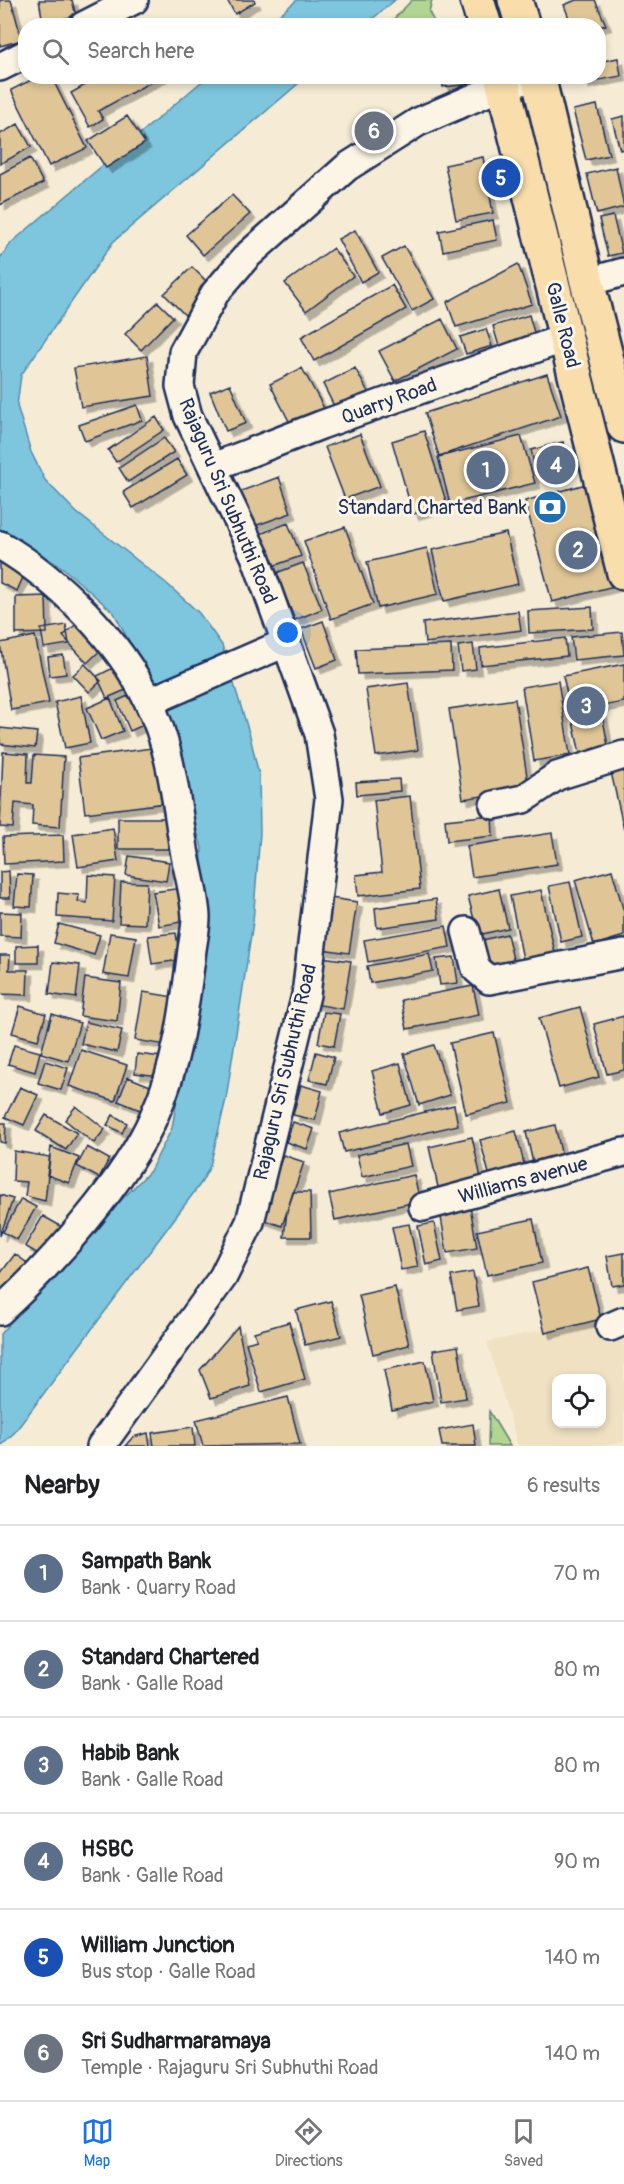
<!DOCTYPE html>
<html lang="en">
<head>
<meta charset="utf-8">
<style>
	:root { --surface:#fff; --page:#f6f6f6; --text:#202124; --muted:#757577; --line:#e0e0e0; --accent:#1a73e8 }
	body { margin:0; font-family:Pangolin,sans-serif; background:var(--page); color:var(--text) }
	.controls { position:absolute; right:18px; bottom:18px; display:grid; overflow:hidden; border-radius:12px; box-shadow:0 3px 9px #0003 }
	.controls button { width:54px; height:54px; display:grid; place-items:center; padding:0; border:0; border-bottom:2px solid var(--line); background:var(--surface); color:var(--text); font:30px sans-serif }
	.you { position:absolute; left:288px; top:633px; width:21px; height:21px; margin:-15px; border:4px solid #fff; border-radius:50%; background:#1a73e8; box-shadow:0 0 0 9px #1a73e833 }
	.badge { display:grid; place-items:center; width:39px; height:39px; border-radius:50%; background:var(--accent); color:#fff; font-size:20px; font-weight:700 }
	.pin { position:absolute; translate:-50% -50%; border:3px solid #fff; box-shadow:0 2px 6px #0006 }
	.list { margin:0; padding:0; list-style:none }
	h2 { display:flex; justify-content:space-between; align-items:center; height:78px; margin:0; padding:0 24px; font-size:26px }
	h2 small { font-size:20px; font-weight:400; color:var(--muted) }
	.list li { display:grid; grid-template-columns:39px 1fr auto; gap:18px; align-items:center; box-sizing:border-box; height:96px; padding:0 24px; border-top:2px solid var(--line) }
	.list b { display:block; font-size:22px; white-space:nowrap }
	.list p { margin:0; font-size:20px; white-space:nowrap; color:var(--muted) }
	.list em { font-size:20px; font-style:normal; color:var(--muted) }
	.icon { flex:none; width:33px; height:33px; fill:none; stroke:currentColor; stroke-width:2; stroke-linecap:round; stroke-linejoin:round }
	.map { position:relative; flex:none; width:624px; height:1446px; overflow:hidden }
	.search { position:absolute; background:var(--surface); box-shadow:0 3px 9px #0003; left:18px; right:18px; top:18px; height:66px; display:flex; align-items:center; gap:15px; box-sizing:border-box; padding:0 21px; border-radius:24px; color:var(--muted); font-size:22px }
	.sheet { height:654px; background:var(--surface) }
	nav { display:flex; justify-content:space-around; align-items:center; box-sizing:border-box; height:84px; border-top:2px solid var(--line); background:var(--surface); font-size:16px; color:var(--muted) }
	nav a { display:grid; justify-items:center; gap:3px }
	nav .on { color:var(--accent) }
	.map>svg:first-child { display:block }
	.built { fill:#efe1c2; fill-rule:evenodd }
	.green { fill:#b0d691; stroke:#668278; stroke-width:1.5 }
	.water { fill:#7dc6dd; stroke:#568aaa; stroke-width:1.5 }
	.building { fill:#e0c696; stroke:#1b2f5e; stroke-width:1.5; filter:url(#shadow) }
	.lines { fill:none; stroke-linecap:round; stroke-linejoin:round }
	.minor-casing { stroke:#1b2f5e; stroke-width:32 }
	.highway-casing { stroke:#1b2f5e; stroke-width:38 }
	.minor { stroke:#fcf5e5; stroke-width:27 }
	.highway { stroke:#f9deab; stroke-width:33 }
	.labels { text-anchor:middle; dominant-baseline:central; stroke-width:6; stroke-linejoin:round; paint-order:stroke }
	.street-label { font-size:20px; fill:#1b2f5e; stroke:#fcf5e5 }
	.poi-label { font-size:20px; fill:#1b2f5e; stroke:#fcf5e5; text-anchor:end }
</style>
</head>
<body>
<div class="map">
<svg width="624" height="1446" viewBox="0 0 624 1446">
	<defs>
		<filter id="shadow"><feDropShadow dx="5.5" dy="5.5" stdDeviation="0" flood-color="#0004"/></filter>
	</defs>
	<rect width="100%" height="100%" fill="#f6ecd5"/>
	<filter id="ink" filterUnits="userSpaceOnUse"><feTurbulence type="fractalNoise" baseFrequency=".0167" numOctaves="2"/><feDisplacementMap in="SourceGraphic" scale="12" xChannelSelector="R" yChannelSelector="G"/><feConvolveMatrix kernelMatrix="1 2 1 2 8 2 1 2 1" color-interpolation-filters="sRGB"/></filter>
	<g filter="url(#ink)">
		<path class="built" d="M624,1312V1442L604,1446H518L487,1342ZM556,1378H602V1424H556Z"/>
		<path class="green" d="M412,0H432L429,12L436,25H388Z
			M489,1411L510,1446H488Z"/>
		<path class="water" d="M297,0H395L365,25H267Z
			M207,77H306L113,242L21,375L17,406L31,452L45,480L76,512L166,583L199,613L222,645L250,736L259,775L260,833L253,922L226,1099L210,1166L201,1183L15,1432L0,1446V1334L79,1243L150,1171L172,1128L200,967L202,848L159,698L114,613L63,568L0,529V258L11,243Z"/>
		<path class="building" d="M0,0H11L22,40L0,46Z
			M39,0H72L76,16L43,23Z
			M227,0H254L255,2L235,14Z
			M576,0H595L606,25L598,27L572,26L564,5Z
			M618,58L621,76L584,83L582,76H598V62Z
			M39,76H51L87,148L49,166L11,90Z
			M101,76H162L98,111L103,119L90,127L71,93Z
			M442,76H471L472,84L443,87Z
			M597,105L609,155L586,160L573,110Z
			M127,116L145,143L106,168L88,141Z
			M624,116V149L620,150L612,119Z
			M18,124L31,147L0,164V134Z
			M483,157L493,213L456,220L445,165Z
			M30,158L43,183L0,205V174Z
			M616,167L624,207L597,214L587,174Z
			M232,195L250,214L203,255L186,235Z
			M613,216L622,253L608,256L599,219Z
			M493,220L497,240L443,251L439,231Z
			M355,230L378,272L361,282L338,239Z
			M404,246L434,299L412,311L382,258Z
			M333,248L353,276L306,311L285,283Z
			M518,264L532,304L456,327L447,302Z
			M192,267L213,288L185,315L164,294Z
			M392,285L406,309L314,361L301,337Z
			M158,302L173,317L141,350L125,334Z
			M529,315L536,339L500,350L493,326Z
			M442,319L457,349L395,381L379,351Z
			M486,329L492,346L466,354L460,337Z
			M147,356L153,396L81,407L74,368Z
			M302,368L325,410L292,427L270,384Z
			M355,368L368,392L335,408L323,384Z
			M547,374L561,416L439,456L425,413Z
			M230,384L246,423L226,431L210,392Z
			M137,405L142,420L85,441L79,425Z
			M156,417L164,430L116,462L108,450Z
			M424,431L447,504L413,514L392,441Z
			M360,434L380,486L345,499L325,447Z
			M521,436L535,483L450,504L438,457Z
			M164,438L174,452L128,482L119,468Z
			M563,442L568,464L536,472L531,450Z
			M177,459L187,475L133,508L123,492Z
			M279,477L291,513L249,528L236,493Z
			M586,484L614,586L552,602L525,501Z
			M288,523L301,556L273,566L260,534Z
			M345,527L373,604L331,619L304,541Z
			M506,533L518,584L444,601L432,550Z
			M427,548L438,594L378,608L367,562Z
			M0,558L28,566L17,591L0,583Z
			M303,563L322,609L295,620L276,573Z
			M46,596L47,633L16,634V597Z
			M592,607L593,629L529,633L528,611Z
			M518,611L521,630L425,643L423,623Z
			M83,618L107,644L87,663L63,636Z
			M323,621L337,660L316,668L301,629Z
			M66,625L69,644L44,648L41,629Z
			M622,632L624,655L574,660L571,637Z
			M35,636L49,703L11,710L0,643Z
			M565,638L567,656L481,665L480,648Z
			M473,644L476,669L461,671L458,646Z
			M451,645L452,670L358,674L356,649Z
			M63,655L66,674L50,676L48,657Z
			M85,664L101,681L89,692L73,675Z
			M624,664V702L571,712L563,676Z
			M117,666L128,689L107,698L97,676Z
			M558,681L570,755L534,761L522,687Z
			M408,683L418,750L376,756L366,689Z
			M139,691L152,721L130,731L117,701Z
			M81,696L90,743L65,748L55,702Z
			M110,698L123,731L101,740L87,708Z
			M515,699L529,789L463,799L449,709Z
			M602,713L609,752L581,758L572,718Z
			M0,728L37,732L35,748L0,744Z
			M159,747L166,803L85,813L78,758Z
			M3,752L28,754L27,783H32L34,755L64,757L60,827L32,825L33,805L15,803L13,828L0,827Z
			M624,759V830L609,763Z
			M399,779L400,791L357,795L356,782Z
			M410,796L420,889L358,896L356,875L382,872L374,800Z
			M492,815L493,836L447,841L445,820Z
			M118,818H172V849H118Z
			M113,828L118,861L78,867L73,834Z
			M552,833L557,864L472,877L467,846Z
			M63,835L64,861L4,864L3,837Z
			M129,856L169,862L166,881L126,875Z
			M612,870L624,912V936L594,945L575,880Z
			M9,871L10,898H0V872Z
			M17,874L33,875L31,907L14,906Z
			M88,875L115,877L112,921L57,917L58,893L79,895L78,902L87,903Z
			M121,882L147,883L145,924L119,923Z
			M570,882L582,937L561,942L549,886Z
			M182,888L187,921L159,926L153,892Z
			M499,889L508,928L478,935L468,896Z
			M541,890L555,953L523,959L510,896Z
			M330,898L357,902L349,953L322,949Z
			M436,899L439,919L377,928L375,908Z
			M0,912L22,913L21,937L0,936Z
			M59,924L100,935L94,955L54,943Z
			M446,926L450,947L368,962L364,940Z
			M110,933L136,937L129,978L103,974Z
			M176,933L180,960L152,964L148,936Z
			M507,934L514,963L488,970L479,941Z
			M38,945V963H16V946Z
			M429,954L433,971L370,983L367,966Z
			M0,955H10L9,970H28L27,995L0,994Z
			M321,957L351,961L343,1009L314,1004Z
			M454,957L458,983L440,985L436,959Z
			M53,962L80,965L76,998L49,994Z
			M85,978L121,983L117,1021L80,1016Z
			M473,986L479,1015L407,1029L401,1000Z
			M143,992L174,997L166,1045L135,1040Z
			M20,1006L46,1014L38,1040L12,1033Z
			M580,1007L599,1077L559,1088L539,1018Z
			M324,1012L340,1014L334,1046L318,1043Z
			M52,1014L80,1023L68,1061L41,1053Z
			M624,1016V1070L607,1074L594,1024Z
			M86,1022L122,1030L117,1052L81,1044Z
			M494,1033L511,1103L466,1114L450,1043Z
			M14,1045L40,1052L35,1072L8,1064Z
			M434,1045L450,1095L419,1105L404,1054Z
			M81,1050L127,1065L115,1101L69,1086Z
			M316,1052L334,1057L327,1084L309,1080Z
			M137,1054L170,1058L167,1077L135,1073Z
			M45,1061L68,1068L61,1090L38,1083Z
			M400,1063L411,1105L383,1113L372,1071Z
			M128,1077L160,1090L150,1114L118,1101Z
			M301,1085L322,1091L315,1120L293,1115Z
			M20,1087L38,1095L24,1125L5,1117Z
			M454,1105L458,1125L344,1152L339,1133Z
			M76,1106L105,1129L94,1143L65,1120Z
			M46,1115L77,1133L66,1150L36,1131Z
			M113,1115L127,1123L122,1133L107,1125Z
			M293,1122L314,1129L307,1149L286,1142Z
			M0,1123H6L5,1143L0,1142Z
			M555,1125L564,1166L535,1172L526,1132Z
			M516,1131L527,1176L492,1185L480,1140Z
			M472,1137L483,1187L440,1196L429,1147Z
			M406,1144L411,1166L362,1177L357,1155Z
			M51,1147L79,1158L69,1183L47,1175Z
			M87,1147L109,1159L99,1178L77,1166Z
			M14,1151L50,1157L45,1201L25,1196L27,1182L13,1181Z
			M283,1155L304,1162L282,1226L261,1219Z
			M414,1175L420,1201L335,1220L329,1194Z
			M293,1192H310L311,1237H284L287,1211Z
			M0,1195L13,1199L0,1236Z
			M21,1199L36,1207L17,1240L3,1232Z
			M470,1206L477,1248L447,1253L440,1211Z
			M43,1216L64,1228L46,1259L25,1246Z
			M533,1219L542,1263L487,1275L477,1231Z
			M434,1223L442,1261L426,1265L418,1226Z
			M409,1224L418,1267L401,1270L392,1227Z
			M624,1253V1284L612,1286L607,1256Z
			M15,1254L31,1266L8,1296L0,1291V1274Z
			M588,1268L601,1319L545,1333L532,1282Z
			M473,1272L479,1306L457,1310L451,1276Z
			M395,1287L409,1345L373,1354L359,1295Z
			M331,1301L341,1336L305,1345L296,1310Z
			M289,1322L305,1379L261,1392L246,1343L257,1340L254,1332Z
			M238,1326L250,1386L211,1398L200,1370Z
			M458,1346L466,1398L441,1402L433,1350Z
			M425,1361L433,1401L392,1410L384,1370Z
			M288,1397L300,1444L203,1446L196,1420Z
			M473,1424L476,1446H442L439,1430Z
			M193,1427L195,1446H154L152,1433Z
			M148,1433L150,1446H125L133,1437Z"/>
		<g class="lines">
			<g class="minor-casing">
				<path id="minor" d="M83,26L134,0
					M0,67L26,54
					M587,282L624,272
					M213,467L321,425L565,338
					M0,545C58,579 119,640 148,701C172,748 176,803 185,855C189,875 195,897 196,917C196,930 192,945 191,958C184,1011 177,1067 154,1116C126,1181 52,1263 0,1311
					M149,702L285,643
					M494,805L523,799L557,776L624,755
					M466,931L476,969L489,980L624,954
					M423,1207L624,1152
					M610,1327L624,1321
					M101,1446L223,1277L250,1222L306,995L329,799L319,734L255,556L188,416L180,386L183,352L215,293L247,256L347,167L418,122L504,85L539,77"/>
			</g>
			<g class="highway-casing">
				<path id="highway" d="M477,0L485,26
					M515,0L523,26
					M501,76L624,573
					M538,76L587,282L624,426"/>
			</g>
			<use href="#minor" class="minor"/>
			<use href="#highway" class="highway"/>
		</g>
	</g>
	<defs>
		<g id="bank-disc" transform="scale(1.725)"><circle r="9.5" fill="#1f6fb2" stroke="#fcf5e5"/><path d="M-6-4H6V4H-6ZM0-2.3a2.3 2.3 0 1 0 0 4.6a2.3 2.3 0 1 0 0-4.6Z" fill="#fff"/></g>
	</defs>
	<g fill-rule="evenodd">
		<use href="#bank-disc" x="550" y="507"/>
	</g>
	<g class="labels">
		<g class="street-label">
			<text transform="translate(563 325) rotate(76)">Galle Road</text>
			<text transform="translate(389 401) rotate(-20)">Quarry Road</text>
			<text transform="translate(228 501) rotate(67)">Rajaguru Sri Subhuthi Road</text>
			<text transform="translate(285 1072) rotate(-77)">Rajaguru Sri Subhuthi Road</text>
			<text transform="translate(523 1180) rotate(-15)">Williams avenue</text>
		</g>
		<g class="poi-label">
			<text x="527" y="507">Standard Charted Bank</text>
		</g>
	</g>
</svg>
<div class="controls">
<button><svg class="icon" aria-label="locate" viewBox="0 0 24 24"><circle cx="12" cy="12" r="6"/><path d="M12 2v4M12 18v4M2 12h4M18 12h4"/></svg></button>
</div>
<div class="you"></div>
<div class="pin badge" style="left:486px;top:470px;background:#5c6f8a">1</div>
<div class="pin badge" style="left:578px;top:550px;background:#5c6f8a">2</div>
<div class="pin badge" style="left:586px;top:706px;background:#5c6f8a">3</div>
<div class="pin badge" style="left:556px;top:465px;background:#5c6f8a">4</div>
<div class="pin badge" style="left:501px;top:178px;background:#1a4fb4">5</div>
<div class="pin badge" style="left:374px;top:131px;background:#6b7280">6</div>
<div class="search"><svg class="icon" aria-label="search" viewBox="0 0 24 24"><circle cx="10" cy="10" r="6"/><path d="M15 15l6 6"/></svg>Search here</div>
</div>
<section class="sheet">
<h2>Nearby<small>6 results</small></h2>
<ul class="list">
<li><span class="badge" style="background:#5c6f8a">1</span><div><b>Sampath Bank</b><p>Bank · Quarry Road</p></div><em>70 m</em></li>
<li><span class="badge" style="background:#5c6f8a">2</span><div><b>Standard Chartered</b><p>Bank · Galle Road</p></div><em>80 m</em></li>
<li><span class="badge" style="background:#5c6f8a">3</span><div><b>Habib Bank</b><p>Bank · Galle Road</p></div><em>80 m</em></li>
<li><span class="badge" style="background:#5c6f8a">4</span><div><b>HSBC</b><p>Bank · Galle Road</p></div><em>90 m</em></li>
<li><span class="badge" style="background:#1a4fb4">5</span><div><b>William Junction</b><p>Bus stop · Galle Road</p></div><em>140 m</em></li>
<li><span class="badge" style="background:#6b7280">6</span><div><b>Sri Sudharmaramaya</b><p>Temple · Rajaguru Sri Subhuthi Road</p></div><em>140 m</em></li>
</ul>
</section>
<nav>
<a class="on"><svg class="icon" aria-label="map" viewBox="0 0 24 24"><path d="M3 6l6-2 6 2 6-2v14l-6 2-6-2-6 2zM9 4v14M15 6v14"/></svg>Map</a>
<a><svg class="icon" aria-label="directions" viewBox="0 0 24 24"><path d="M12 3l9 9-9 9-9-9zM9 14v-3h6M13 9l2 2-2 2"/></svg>Directions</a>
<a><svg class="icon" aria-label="saved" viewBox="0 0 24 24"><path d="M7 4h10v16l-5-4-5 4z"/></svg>Saved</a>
</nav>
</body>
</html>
